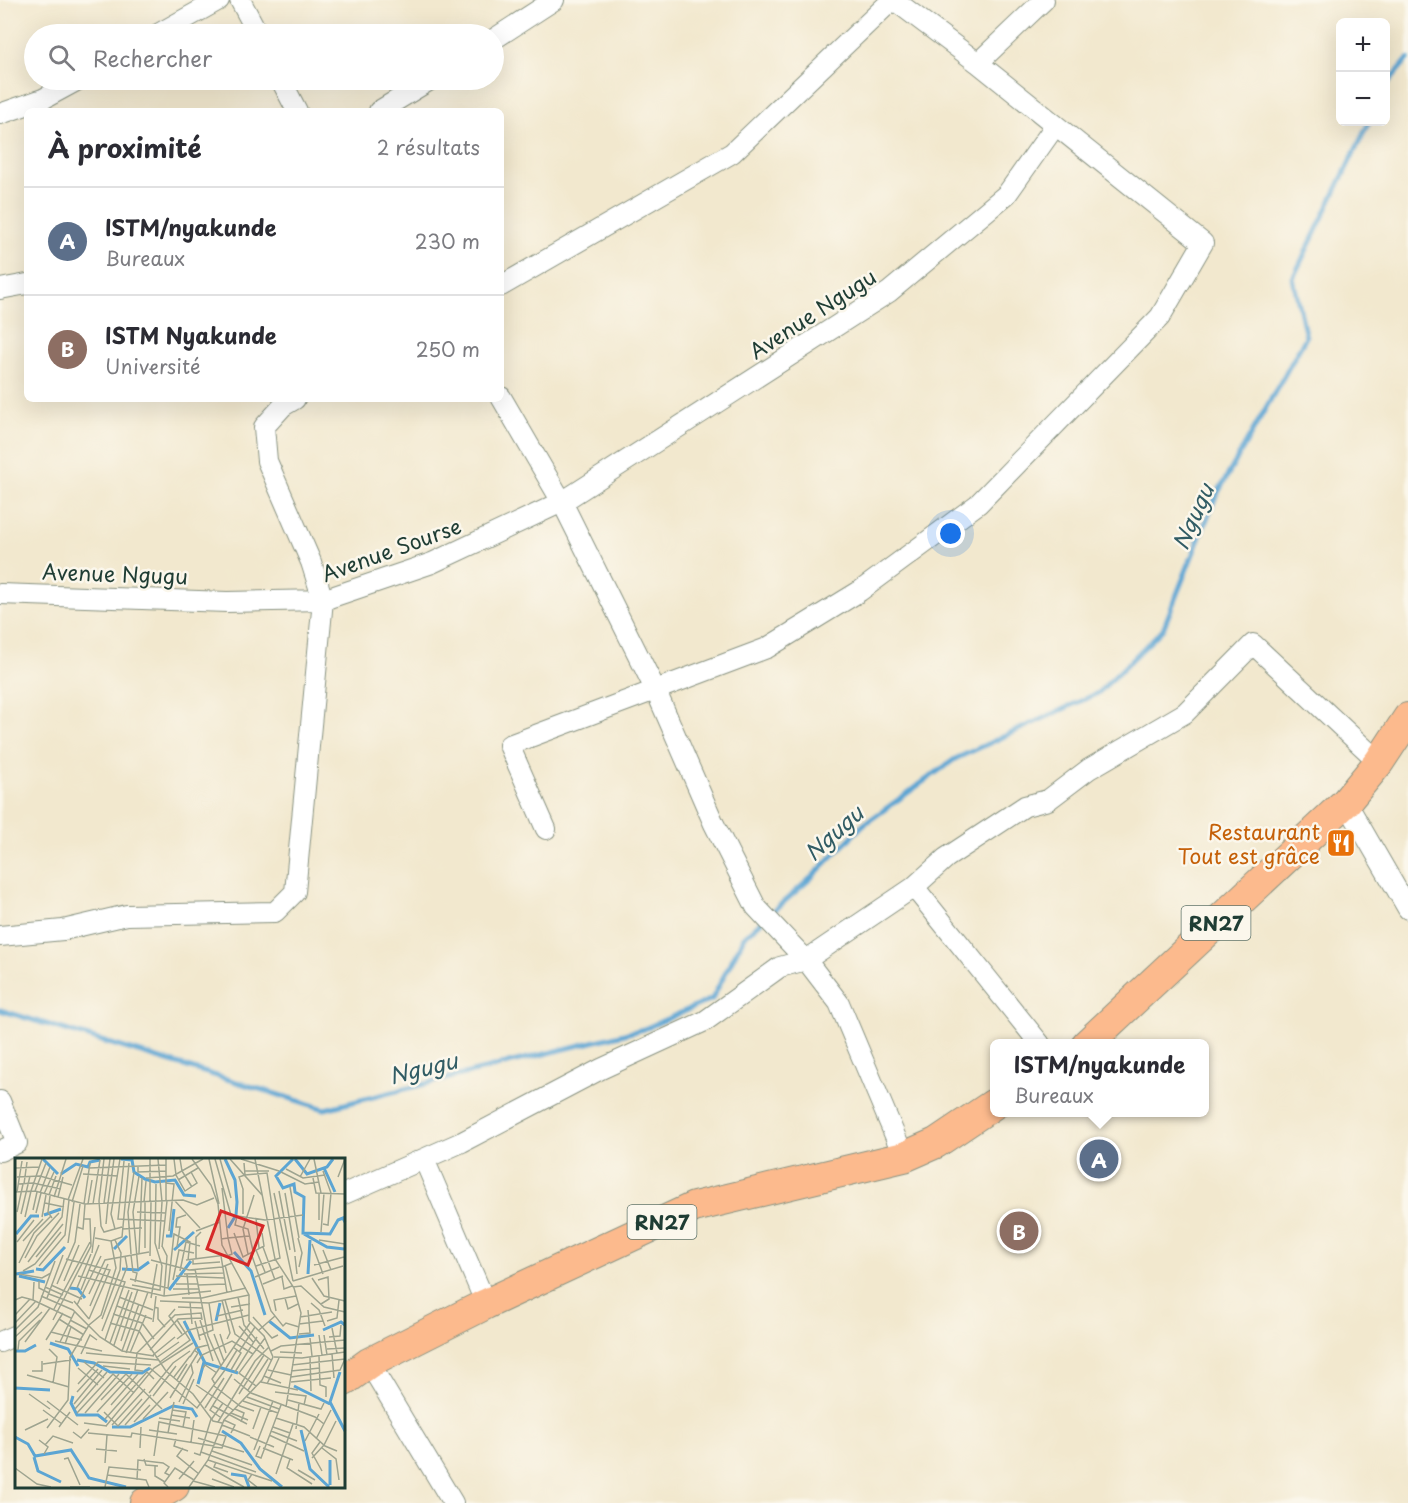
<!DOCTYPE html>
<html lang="fr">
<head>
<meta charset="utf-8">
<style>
	:root { --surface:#fff; --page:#f7f7f7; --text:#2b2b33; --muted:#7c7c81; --line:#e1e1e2; --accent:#b5179e }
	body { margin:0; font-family:"Playpen Sans",sans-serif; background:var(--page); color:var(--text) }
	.controls { position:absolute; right:18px; top:18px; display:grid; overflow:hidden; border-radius:9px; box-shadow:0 6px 24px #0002 }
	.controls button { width:54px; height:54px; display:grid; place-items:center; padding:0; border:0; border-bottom:2px solid var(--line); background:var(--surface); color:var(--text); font:30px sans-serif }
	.you { position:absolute; left:951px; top:534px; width:21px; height:21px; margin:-15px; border:4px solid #fff; border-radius:50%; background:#1a73e8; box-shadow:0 0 0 9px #1a73e833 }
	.badge { display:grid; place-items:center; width:39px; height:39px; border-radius:50%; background:var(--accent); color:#fff; font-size:20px; font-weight:700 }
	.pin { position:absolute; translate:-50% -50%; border:3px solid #fff; box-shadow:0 2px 6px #0006 }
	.popup { position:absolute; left:990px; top:1039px; width:219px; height:78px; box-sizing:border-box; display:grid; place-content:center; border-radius:9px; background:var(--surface); filter:drop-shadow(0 2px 4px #0005); font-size:20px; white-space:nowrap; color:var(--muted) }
	.popup b { font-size:22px; color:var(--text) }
	.popup::after { content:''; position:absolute; left:50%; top:100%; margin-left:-12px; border:12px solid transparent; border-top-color:var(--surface) }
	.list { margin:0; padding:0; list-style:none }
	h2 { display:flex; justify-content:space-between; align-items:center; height:78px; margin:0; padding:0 24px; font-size:26px }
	h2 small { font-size:20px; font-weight:400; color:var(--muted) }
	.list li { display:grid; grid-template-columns:39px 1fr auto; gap:18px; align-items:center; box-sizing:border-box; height:108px; padding:0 24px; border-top:2px solid var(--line) }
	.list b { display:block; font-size:22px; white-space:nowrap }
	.list p { margin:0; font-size:20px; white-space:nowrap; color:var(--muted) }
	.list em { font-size:20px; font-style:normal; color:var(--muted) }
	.icon { flex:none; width:33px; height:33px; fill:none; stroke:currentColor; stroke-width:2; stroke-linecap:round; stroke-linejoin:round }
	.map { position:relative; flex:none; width:1408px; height:1503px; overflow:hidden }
	.search { position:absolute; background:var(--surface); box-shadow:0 6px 24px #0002; left:24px; top:24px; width:480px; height:66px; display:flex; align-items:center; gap:15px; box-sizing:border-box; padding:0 21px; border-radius:33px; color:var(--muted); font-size:22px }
	.panel { position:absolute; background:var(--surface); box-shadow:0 6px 24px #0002; left:24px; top:108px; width:480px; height:294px; border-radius:9px }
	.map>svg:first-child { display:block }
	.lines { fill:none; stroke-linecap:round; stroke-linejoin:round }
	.stream { stroke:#5ca5d3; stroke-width:5 }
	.street-casing { stroke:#889281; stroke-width:22 }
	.primary-casing { stroke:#889281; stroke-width:32 }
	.street { stroke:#fff; stroke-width:20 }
	.primary { stroke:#fcba8d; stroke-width:30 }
	.labels { text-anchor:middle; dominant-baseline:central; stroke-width:5; stroke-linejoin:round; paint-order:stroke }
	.shield { fill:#fbf7ec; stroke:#61756b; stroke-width:1.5 }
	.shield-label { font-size:20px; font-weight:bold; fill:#1f3d34 }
	.street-label { font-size:21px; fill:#1f3d34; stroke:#fbf7ec }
	.food-label { font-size:21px; fill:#c56008; stroke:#fbf7ec; text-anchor:end }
	.water-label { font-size:22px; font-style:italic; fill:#315c64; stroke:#fbf7ec }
	.inset-river { fill:none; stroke:#5ca5d3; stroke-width:3 }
	.inset-road { fill:none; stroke:#9ea490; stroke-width:1.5 }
	.view { fill:#d62828; fill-opacity:0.15; stroke:#d62828; stroke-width:3 }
	.inset-edge { fill:none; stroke:#1f3d34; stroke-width:3 }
</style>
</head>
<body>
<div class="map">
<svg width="1408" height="1503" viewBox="0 0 1408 1503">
	<rect width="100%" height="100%" fill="#fbf7ec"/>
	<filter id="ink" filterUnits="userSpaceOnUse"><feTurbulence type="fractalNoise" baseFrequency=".0167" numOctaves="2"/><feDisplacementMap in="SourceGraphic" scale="12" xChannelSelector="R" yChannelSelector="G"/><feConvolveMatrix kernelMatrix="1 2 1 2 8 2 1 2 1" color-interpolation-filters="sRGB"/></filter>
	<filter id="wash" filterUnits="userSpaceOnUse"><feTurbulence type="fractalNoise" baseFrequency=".008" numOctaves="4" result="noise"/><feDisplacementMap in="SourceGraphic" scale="24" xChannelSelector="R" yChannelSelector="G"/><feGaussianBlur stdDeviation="1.35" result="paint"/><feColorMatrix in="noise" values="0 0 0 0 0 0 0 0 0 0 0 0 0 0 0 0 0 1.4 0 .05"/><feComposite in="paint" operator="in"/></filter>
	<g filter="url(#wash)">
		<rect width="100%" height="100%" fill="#f2e8ce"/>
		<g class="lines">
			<path class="stream" d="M1386,85L1408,59
				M770,914L811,878L863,825L955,759L1098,693L1163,629L1216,496L1306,337L1293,278L1369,122
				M0,1010L325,1109L644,1029L712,999L744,937L763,920"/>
		</g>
	</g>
	<g filter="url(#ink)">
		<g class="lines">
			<g class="street-casing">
				<path id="street" d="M240,0L258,34
					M158,34L219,0
					M494,39L554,0
					M978,63L1044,0
					M281,80L297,111
					M379,111L430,80
					M0,114L43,99L78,80
					M501,286L732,153L892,0
					M0,289L27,284
					M501,397L562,502L656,691L714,824L756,907L806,960L914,887L946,858L1025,806L1048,800L1089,769L1185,713L1253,644L1379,762
					M0,594L227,602L323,600L432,563L562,502L889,292L1007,194L1055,126
					M1346,802L1408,909
					M546,829L509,745L767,648L860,591L978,504L1160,317L1203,243L978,63L894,0
					M914,887L1040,1044
					M0,936L63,930L127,915L275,912L295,892L323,600L311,562L267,461L264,427L283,406L295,399
					M0,1101L17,1143L0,1151
					M424,1159L486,1304
					M344,1194L462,1142L601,1069L705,1021L780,967L806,960L839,1003L904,1157
					M0,1342L16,1335
					M369,1363L453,1503"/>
			</g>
			<g class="primary-casing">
				<path id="primary" d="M1087,1044L1346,802L1379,762L1408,718
					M344,1381L369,1363L486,1304L694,1207L904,1157L936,1143L994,1104
					M145,1503L174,1486"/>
			</g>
			<use href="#street" class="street"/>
			<use href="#primary" class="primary"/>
		</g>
	</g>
	<defs>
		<g id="restaurant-square" transform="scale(1.5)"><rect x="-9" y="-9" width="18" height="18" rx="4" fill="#e8710a" stroke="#fbf7ec"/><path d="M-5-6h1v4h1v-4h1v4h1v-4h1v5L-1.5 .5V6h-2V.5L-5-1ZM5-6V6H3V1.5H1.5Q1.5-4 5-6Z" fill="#fff"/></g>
	</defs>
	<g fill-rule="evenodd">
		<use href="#restaurant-square" x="1341" y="843"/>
	</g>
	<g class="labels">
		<g class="shield">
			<rect x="1181.5" y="906" width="69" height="34" rx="4.5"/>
			<rect x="627.5" y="1205" width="69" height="34" rx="4.5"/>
		</g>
		<g class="shield-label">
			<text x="1216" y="923">RN27</text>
			<text x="662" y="1222">RN27</text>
		</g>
		<g class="street-label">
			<text transform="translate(812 313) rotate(-33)">Avenue Ngugu</text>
			<text transform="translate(391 549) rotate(-20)">Avenue Sourse</text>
			<text transform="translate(115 573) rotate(2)">Avenue Ngugu</text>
		</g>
		<g class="food-label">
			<text x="1320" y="831">Restaurant<tspan x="1320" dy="24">Tout est grâce</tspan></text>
		</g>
		<g class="water-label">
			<text transform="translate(1192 516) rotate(-66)">Ngugu</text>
			<text transform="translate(833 832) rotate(-42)">Ngugu</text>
			<text transform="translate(423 1067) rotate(-14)">Ngugu</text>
		</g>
	</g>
	<g transform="translate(15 1158)">
		<rect width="330" height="330" fill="#f2e8ce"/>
		<path class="inset-river" d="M28,1L43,16M106,1L117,2L119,14L130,21L140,24L160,22L169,37L181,38M210,1L220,22L222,44L221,57L213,70M278,1L261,18L268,30L279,26L280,34L289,39L288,75L315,76L323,62L328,60L330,64M280,1L292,16L312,9L318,1M309,10L320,34M46,16L61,6L73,9L75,4L85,2M29,57L46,51M1,76L16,58H24M289,76L312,89L329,91M151,78H156L159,51M99,91L112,78M159,92L179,74M219,94L236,113L250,157M21,111L28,112L50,89M107,111L123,112L134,104M1,116L19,113M293,116L295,82M4,118L30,124M55,130L63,131L70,140M154,132L176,103M169,163L190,205L223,215M201,163L205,145M254,163L275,180L299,177M308,172L326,164L330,167M35,185L53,191L63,208M0,193H10L21,187M62,202L79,205L95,214L127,215L135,210M325,214L315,244L330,273M183,226L189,204M279,228L315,246M0,230L35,232M58,238L56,245L62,257H83L92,264M97,269H115L158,248L177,251L182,259M286,272L295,311L314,329M207,273L226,285L245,311L267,329M0,279L13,286L20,298L56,292L74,320L111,329M19,299L23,313L46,324M216,316L230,318L234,329M315,327V302"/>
		<path class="inset-road" d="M89,1L84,43L86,68L89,74L107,69M135,1V44M143,1L147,44L144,91M151,1V25M159,1L161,17L170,33L182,25L176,14M165,1L167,13L177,29M194,1L204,46M200,1L216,57L250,62L288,57M205,1L216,40M215,1L247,37M226,1L264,13M240,1L260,101L279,130L286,155L271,249M299,1L306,35M109,3L103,61L150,63M123,9V14L151,13M0,10L24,9M74,10L151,7M271,11L288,20L310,17M230,13H254M266,14L290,26L304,24M68,16L103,18M230,17L252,15L264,94L265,100L241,108M2,19L25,18L57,27M285,19L295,1M323,19L330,1M131,20L158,18L188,1M298,20L301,35L330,36M163,22L183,10M4,26L18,25L46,31M9,26L12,4M275,29L284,80M16,33L27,1M20,33L31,5M264,33L275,92M0,34L20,33L70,46L168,42L182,47L199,40M2,34L7,3M25,35L35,9M259,35L278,123M270,35L280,94M304,35V62M29,36L39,14M34,37L41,18M35,38L33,54L37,60M39,39L51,1M43,39L48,19M53,42L68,1M151,43V25L159,26L154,73M160,43L185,70M57,44L68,8M129,44L131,23M30,45L49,49M89,45L95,1M93,45L99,1M69,46L75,5M73,46L77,22M78,46L85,2M18,52L22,34M2,54L8,26M122,54L151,55M21,55L26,35M6,56L15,18M228,56V31L224,19L230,17L229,5M222,58L220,67L233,71L238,93M10,59L16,33M27,59L31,37M241,60L244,90M91,66L93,45M308,66L313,67L316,35L308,13M62,69L68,71L70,46M100,71L96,56L105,1M107,71L127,70M181,73L205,64M306,74L309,35M219,75L228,99L249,88L247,75M80,80L96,83L107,79L114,5M283,80L287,95L284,109M206,81L213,80L207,30M304,82L330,86M8,83L28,61M2,84L19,62M53,85L59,44M297,86L308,116M147,88L152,98L149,138M147,89L152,43M162,89L165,69H161L162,60L171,57M248,89L260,122M130,90V44M241,92L250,114M308,92L316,112M77,95L80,69M124,95L127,20M236,95L256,153L268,168L271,165L284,169M116,96L113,54L119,14M233,96L228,71L239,37M116,97L118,114L122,115L120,124M135,98L136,44M206,98L212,135M212,98L217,96L213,80L234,78M280,98L282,116M21,99L48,66M10,100L22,78L44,55M181,100V79L186,74M51,101L95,112L74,161M136,102L174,112L207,109L217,105M171,102L211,97M178,102V106L205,104M13,104L47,59L49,41M4,105L19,75L36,58M210,107L217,134M299,107L329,99M24,108L50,77L54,42M123,111L118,54L124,18M180,111L193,178L206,208M74,112L110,124L90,182M8,113L20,106L46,74M165,113L171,84L185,88M4,116L27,120L36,115M169,116L208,115M172,116L174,137M63,118L149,138L196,133M161,118L209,120M240,119L264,109M267,119L269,131L277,128M297,120L309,138L330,143M115,121L153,130L159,76L175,84L173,102M158,122L164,92L179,95M303,122L313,119L314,141L306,146M24,123V130L34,135M49,123L64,87M278,123L328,108M42,126L60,84L65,46M161,126H183M248,126L268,118M36,127L67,141M117,127L145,132L147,108L140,85L141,26M183,127L210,126M30,129L48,137M278,129L286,128L309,149L330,154M62,130L76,96M158,131H184M66,132L84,87M34,136L58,145M74,136L90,102L134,94M26,138L58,152L85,179L107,193L139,198M104,139L138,152M223,139L229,167L249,191M32,140L48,97M136,140L142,106M167,140H187L231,130M270,140L273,151L283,146M0,142L7,139L18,142L56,160M18,142L19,124M207,142L215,175L212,181M210,142L220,176L256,202M59,143L74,161M145,143L194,145L234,137M175,144L177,166M296,145L304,152L310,168M62,147L86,98M75,148L93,106M102,148L137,161M139,149L143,150V161L150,169M163,149L187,150M216,149L235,146M39,151L75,84M160,151L154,158L167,176M116,152L123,131M261,153L259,142L281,138M98,156L127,165L139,181M0,157L15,141M202,158L228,152M238,159L257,180L263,177M285,159L317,154M44,161L69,177M87,161L105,112L106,95L100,82M38,162L76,88L75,61H69M55,162L72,171M185,162L193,187M180,163L185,182M312,163L322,160L324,142M138,164L141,138M0,165L21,143M95,165L124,173L151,213L178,236L198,263L207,265M284,166L308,163M224,168L239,185M317,170L322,195M0,172L23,149L40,103M244,172L260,158M87,173L112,109L110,98M36,174L67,182M199,176L209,203M205,176L211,195M284,176L295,175L293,152M304,177L307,197M309,177L312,197M183,178L198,172L194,145M0,179L27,154M314,179L325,178L326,167M295,180L297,198M162,181L174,172L234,157M31,182L48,155M40,183L87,193M106,183L116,152M10,184L35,150M45,184L60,153M95,185L114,132M50,186L56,169M99,187L117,134M34,191L42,199L38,225M312,191L330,190M3,192L4,183L25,162M135,192L163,161L187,160M107,193L124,146M256,193L266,188L330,182M224,194L240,169M265,194L287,195M71,195L143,202M111,195L133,134M115,195L131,157M66,196L75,177L82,182M317,196L319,220M138,197L160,179M304,198L305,227L311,229V239M175,199L181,190L193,187L198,203M259,199L287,200L330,194M295,199L296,233M141,200L164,184M69,204L89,220M145,204L175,182L162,162M182,205L187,197L217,183L238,196M28,206L56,202M277,207L330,201M88,208L115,211M63,210L83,227M135,210L182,250L210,212M188,210L190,207L202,215M211,210L222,192M216,212L226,195L218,189M253,212L276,217M17,213H27V203M128,213L120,212L122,195L160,157L186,155L187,162M276,213L305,210M220,214L242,179M12,217L54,229M249,218L266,225M159,219L175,198M276,219L325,212L330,201M219,221L236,235L300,259L309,266M162,222L172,206M246,224L283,232M276,224L316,220M63,226L83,204L136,207M200,226L197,221L235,165M252,226L264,200M181,227L218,252M199,228L225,248L239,253M241,228L224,215L250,180M233,232L253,201M62,234L83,211M260,234L291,238L289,247M134,235L158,205L175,193M14,236L35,251M224,236L249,197M138,238L161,208M232,239L264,251M155,240L183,195L179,192M86,242L111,216L147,251M273,242L306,251L309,245M32,243L63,267M228,243L263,255M164,244L178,215L176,206M59,246L87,212M168,246L179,221M96,247L123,216M198,248L232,266M190,250L209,220M60,251L92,214M220,251L229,255L226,264M28,252L47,266M157,252L171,254L168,269M82,254L117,216M89,254L103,268L127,241M62,255L98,216L119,235M70,255L104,216M216,255L233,262M156,257L175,260M205,259L195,252L217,216M144,260L165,263M261,260L289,269L310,288L322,293M90,261L132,214L139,221M128,261L153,234M196,262L208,245M209,262L220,267L216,275M119,264L135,247M203,264L240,203L254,189M69,265L92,268M97,267L130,231M110,267L136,237M207,267L235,278M91,268L139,210L178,185M44,269L55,254M258,269L275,275M32,270L53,242L55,199L74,167L86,157L101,110L96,83M238,271L246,249M281,271L284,245M10,272L33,261M134,272L162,276M256,273L282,283M58,274L66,280L74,271M73,275L116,279L117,275L199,288M153,275L159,244M254,277L289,293M235,279L259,289M183,280L229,294M161,281L159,288L173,293M301,281L316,252M24,282L33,289L29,296M290,283L304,256M176,284L179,262M305,284L297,295L307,313M30,287L38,278L58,285M245,288L241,298L246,300L266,247M125,290L126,269M168,290L162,298L184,316M248,290L278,302M307,290L321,301L324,322M81,291L102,293M239,292L258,243M197,293L237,307M186,294L241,314M179,295L185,297L196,261M139,298L144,264L211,278L207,290L198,289M297,300L309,287L321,263M49,301L53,300L65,327M129,301L131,307L143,308M275,301L272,310L297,326M193,302L257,323M201,304L199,309L213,314M90,305L92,277M190,307L229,329M140,308V318L150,324M0,310L22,326L36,329M283,312L300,322M237,316L233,322L242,329M261,316L278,266M92,317L131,322L134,329M164,321L179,303M197,321L219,329M122,322L123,302L148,305L154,309L150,315L154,317M178,323L200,329M55,329H75M90,329L94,309L126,312M153,329L149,325L160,310L179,322M174,329L193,302L209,262L247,222L258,199L249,178L234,163V137L207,87L203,46L196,27L177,1"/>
		<path class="view" d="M206,53L248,68L233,107L192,91Z"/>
		<rect width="330" height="330" class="inset-edge"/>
	</g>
</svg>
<div class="controls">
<button>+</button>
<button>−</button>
</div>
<div class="you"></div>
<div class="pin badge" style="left:1099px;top:1159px;background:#5c6f8a">A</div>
<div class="popup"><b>ISTM/nyakunde</b>Bureaux</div>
<div class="pin badge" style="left:1019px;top:1231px;background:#8d6e63">B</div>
<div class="search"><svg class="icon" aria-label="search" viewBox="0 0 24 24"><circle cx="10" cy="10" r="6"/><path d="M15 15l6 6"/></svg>Rechercher</div>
<section class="panel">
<h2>À proximité<small>2 résultats</small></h2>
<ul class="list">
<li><span class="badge" style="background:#5c6f8a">A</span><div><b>ISTM/nyakunde</b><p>Bureaux</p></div><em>230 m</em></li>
<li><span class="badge" style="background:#8d6e63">B</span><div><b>ISTM Nyakunde</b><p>Université</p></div><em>250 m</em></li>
</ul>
</section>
</div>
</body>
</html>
